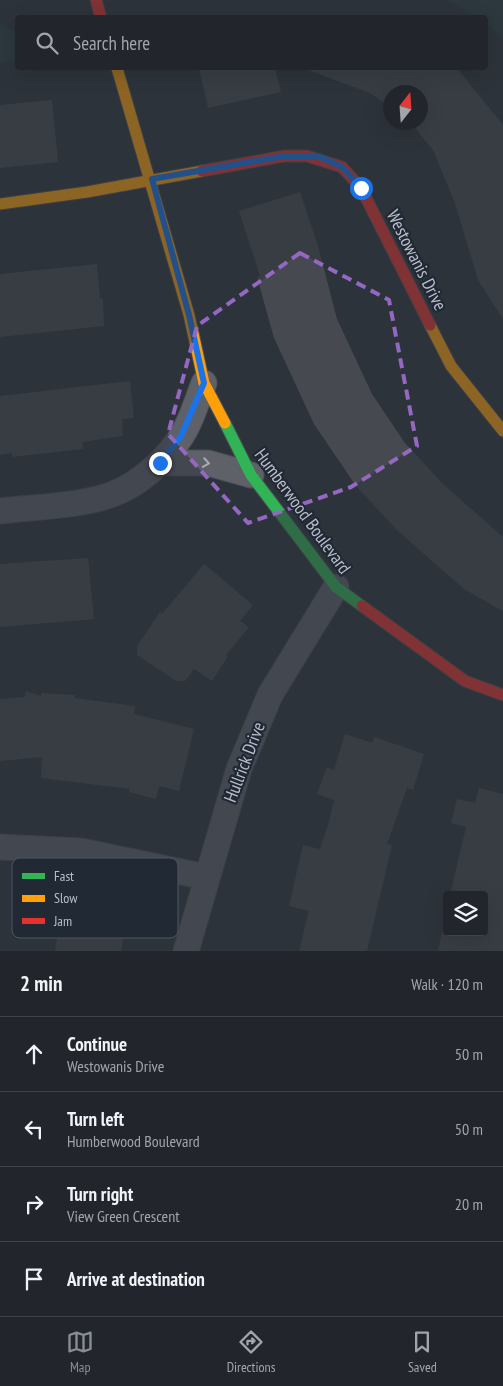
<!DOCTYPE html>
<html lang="en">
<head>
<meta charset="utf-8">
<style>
	:root { --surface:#22262c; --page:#2e3238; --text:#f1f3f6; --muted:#a2a5a9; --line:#3f4348; --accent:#888e98 }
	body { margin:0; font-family:"PT Sans Narrow",sans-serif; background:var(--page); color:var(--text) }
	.controls { position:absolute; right:15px; bottom:15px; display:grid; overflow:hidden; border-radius:5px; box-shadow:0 5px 20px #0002 }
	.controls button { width:45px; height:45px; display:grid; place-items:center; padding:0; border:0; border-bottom:1px solid var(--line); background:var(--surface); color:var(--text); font:25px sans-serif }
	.compass { position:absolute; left:383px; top:85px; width:45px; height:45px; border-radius:50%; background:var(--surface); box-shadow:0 5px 20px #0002; rotate:17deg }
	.stop { position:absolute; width:15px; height:15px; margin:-11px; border:4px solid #1a73e8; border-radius:50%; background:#fff }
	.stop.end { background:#1a73e8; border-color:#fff; box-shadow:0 1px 5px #0008 }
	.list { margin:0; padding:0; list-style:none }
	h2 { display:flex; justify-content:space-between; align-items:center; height:65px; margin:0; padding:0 20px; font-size:21px }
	h2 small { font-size:16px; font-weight:400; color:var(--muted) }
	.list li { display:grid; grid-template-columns:32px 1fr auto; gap:15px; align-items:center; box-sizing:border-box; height:75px; padding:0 20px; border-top:1px solid var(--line) }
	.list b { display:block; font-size:19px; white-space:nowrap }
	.list p { margin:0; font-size:16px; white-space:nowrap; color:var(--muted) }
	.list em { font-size:16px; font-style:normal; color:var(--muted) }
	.icon { flex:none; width:28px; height:28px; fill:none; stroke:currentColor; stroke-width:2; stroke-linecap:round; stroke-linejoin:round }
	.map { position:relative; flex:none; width:503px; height:951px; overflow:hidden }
	.search { position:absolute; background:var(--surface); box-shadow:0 5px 20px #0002; left:15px; right:15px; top:15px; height:55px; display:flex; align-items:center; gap:12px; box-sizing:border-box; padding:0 18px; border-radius:5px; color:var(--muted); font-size:19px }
	.sheet { height:365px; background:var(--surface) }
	nav { display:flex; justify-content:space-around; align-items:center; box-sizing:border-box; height:70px; border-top:1px solid var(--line); background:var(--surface); font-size:14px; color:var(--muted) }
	nav a { display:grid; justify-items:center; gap:2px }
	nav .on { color:var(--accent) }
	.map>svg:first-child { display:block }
	.green { fill:#2b3e40 }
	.building { fill:#464a50 }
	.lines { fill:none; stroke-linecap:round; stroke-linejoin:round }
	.street-casing { stroke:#4b4f55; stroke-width:27 }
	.fast-casing { stroke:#4b4f55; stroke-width:13 }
	.slow-casing { stroke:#4b4f55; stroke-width:13 }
	.jam-casing { stroke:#4b4f55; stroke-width:13 }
	.street { stroke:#5e6168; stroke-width:25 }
	.fast { stroke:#30b455; stroke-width:11 }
	.slow { stroke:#ff9f0a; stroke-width:11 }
	.jam { stroke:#e5322d; stroke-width:11 }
	.oneway { stroke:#a7acb6 }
	.route { stroke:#1a73e8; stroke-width:6 }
	.marked { fill:none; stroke:#9467c3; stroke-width:4; stroke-dasharray:10 6; stroke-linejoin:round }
	.labels { text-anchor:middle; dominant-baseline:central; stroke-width:4.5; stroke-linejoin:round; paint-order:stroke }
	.street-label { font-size:18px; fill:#b9bfca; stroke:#212935 }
	.key { fill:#212935; stroke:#4f5662; stroke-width:1 }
	.key-label { font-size:14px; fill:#b9bfca }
</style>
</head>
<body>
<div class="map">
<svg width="503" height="951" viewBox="0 0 503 951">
	<rect width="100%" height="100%" fill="#2d333a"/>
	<path class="green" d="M447,0H503V37L486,25V18L474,17Z
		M0,23L17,33V60L0,62Z"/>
	<path class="building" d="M199,68H275L281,92L208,108Z
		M309,68H457L503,125V319L478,280L455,203L433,150L410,122H420V92H390V107L370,93L308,70Z
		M52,100L58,162L0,168V105Z
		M300,192L318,246L337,319L372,394L405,443L443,484L503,537V611L464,589L398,531L356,486L314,424L274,338L257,277L260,276L239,211Z
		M97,264L100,298L103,299L104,326L0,337V274Z
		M130,381L134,418L122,419L123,436L82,442L83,449L12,457V453L0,455V396Z
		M88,558L94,619L0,627V564Z
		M204,564L253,605L240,621L249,627L226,655L228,656L212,681L194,669L185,681H176L137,655V646L160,612L162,614Z
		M26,691L41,696V693L75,695L74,698L135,706L134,714L194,729L179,791L159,786L156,799L129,792L130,789L41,778L42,757L0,761V699L25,697Z
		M345,734L372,743L374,737L424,754L413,790L407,788L387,844L392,845L367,951H299L309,911L289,906L303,845L320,849L328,825L334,800L317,794L327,767L334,770Z
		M479,788L503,794V951H438L447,910V932H484V895H450L466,827L451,823L457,799L475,803Z
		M60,917L125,930L121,951H55Z"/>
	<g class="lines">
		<g class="street-casing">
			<path id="street" d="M160,463H208L251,475
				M0,511C33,507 83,506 113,494C140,484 167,459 182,435C192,420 197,400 204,383
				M0,847L81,851L206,877
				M186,951L239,769L270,695L336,587"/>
		</g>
		<g class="fast-casing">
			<path id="fast" d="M225,423L251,475L336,587L362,606"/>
		</g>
		<g class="slow-casing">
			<path id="slow" d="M117,68L189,315L204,383L225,423
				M0,204L87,192L202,171
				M430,325L451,366L503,431"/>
		</g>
		<g class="jam-casing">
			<path id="jam" d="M96,0L101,18
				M202,171L284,156H307L342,167L361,188L430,325
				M362,606L465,681L503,695"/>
		</g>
		<use href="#street" class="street"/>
		<use href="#fast" class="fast"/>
		<use href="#slow" class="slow"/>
		<use href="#jam" class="jam"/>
	</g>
	<defs><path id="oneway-chevron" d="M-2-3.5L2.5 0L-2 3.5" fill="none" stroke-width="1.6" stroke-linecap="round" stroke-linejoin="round" transform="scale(1.25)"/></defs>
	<use class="oneway" href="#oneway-chevron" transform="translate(206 463) rotate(9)"/>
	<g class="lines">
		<path class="route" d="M160,463L181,436L204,383L189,315L152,179L284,156H307L320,157L342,167L361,188"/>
	</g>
	<path d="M0 0H503V951H0ZM300,253L389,300L417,446L351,487L248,523L168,434L197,326Z" fill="#2d333a" fill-opacity=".55" fill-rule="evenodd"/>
	<path class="marked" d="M300,253L389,300L417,446L351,487L248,523L168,434L197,326Z"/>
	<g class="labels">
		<g class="street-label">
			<text transform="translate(417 260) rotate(63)">Westowanis Drive</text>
			<text transform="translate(303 511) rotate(54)">Humberwood Boulevard</text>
			<text transform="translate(244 762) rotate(-69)">Hullrick Drive</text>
		</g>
	</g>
	<rect x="12" y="858" width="166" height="80" rx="8" class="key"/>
	<rect x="22" y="873" width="23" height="6" fill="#30b455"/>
	<rect x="22" y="895" width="23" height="7" fill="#ff9f0a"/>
	<rect x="22" y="918" width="23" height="6" fill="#e5322d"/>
	<g class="key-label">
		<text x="54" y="881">Fast</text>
		<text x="54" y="903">Slow</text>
		<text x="54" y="926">Jam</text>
	</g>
</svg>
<div class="controls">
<button><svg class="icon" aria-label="layers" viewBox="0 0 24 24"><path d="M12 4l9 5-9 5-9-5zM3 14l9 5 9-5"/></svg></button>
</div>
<svg class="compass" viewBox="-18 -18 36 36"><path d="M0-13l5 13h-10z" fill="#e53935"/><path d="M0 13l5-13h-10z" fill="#a2a5a9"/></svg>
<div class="stop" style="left:361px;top:188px"></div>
<div class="stop end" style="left:160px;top:463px"></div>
<div class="search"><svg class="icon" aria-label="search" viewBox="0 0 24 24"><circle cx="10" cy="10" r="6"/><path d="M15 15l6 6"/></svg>Search here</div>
</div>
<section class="sheet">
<h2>2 min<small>Walk · 120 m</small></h2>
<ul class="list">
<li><svg class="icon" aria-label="ahead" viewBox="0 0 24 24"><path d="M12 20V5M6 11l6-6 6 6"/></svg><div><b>Continue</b><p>Westowanis Drive</p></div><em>50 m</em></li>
<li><svg class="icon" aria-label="left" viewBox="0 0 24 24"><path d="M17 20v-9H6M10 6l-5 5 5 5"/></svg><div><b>Turn left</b><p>Humberwood Boulevard</p></div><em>50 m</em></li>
<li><svg class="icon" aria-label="right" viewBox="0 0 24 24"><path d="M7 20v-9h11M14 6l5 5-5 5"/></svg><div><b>Turn right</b><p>View Green Crescent</p></div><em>20 m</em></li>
<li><svg class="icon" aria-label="arrive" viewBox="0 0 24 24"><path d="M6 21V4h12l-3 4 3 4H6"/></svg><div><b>Arrive at destination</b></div></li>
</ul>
</section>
<nav>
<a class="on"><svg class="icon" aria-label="map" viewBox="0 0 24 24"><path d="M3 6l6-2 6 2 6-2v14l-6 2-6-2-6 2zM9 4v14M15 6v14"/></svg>Map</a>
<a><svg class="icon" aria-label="directions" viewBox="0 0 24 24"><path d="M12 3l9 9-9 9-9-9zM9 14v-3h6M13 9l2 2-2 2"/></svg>Directions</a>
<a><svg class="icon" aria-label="saved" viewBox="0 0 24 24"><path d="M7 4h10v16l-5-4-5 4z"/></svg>Saved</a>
</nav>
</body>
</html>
